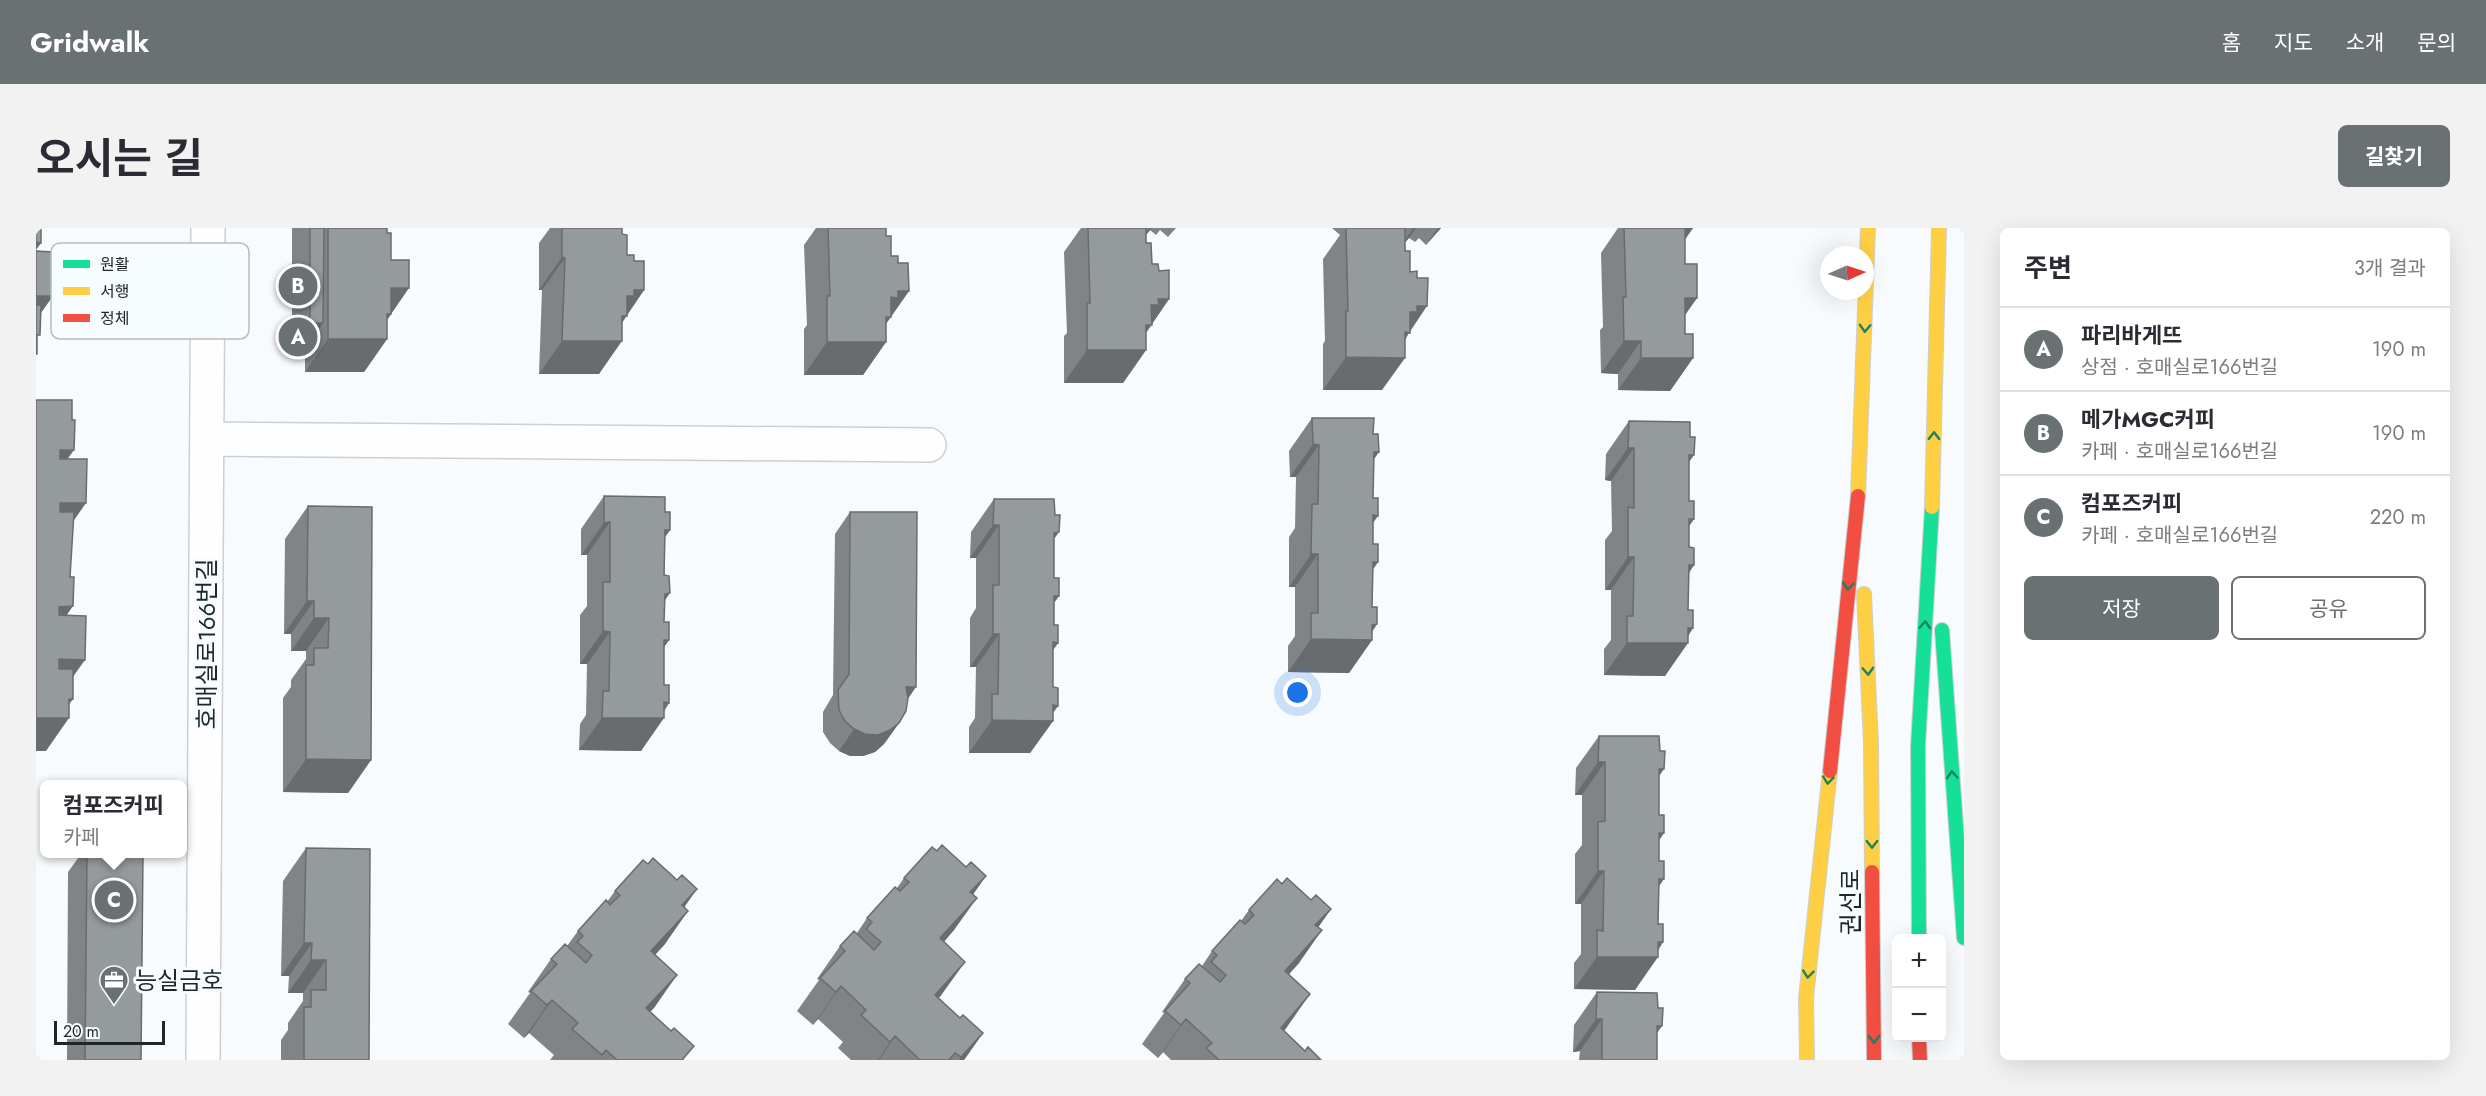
<!DOCTYPE html>
<html lang="ko">
<head>
<meta charset="utf-8">
<style>
	:root { --surface:#fff; --page:#f2f2f3; --text:#2b2b33; --muted:#7c7c81; --line:#e1e1e2; --accent:#6a7173 }
	body { margin:0; font-family:Jost,"Noto Sans KR",sans-serif; background:var(--page); color:var(--text) }
	.controls { position:absolute; right:18px; bottom:18px; display:grid; overflow:hidden; border-radius:9px; box-shadow:0 6px 24px #0002 }
	.controls button { width:54px; height:54px; display:grid; place-items:center; padding:0; border:0; border-bottom:2px solid var(--line); background:var(--surface); color:var(--text); font:30px sans-serif }
	.compass { position:absolute; left:1784px; top:18px; width:54px; height:54px; border-radius:50%; background:var(--surface); box-shadow:0 6px 24px #0002; rotate:87deg }
	.scale { position:absolute; left:18px; bottom:15px; width:111px; box-sizing:border-box; padding-left:6px; border:3px solid #1d2629; border-top:0; font-size:16px; line-height:21px; white-space:nowrap; color:#1d2629; -webkit-text-stroke:4px #f7fcfe; paint-order:stroke }
	.you { position:absolute; left:1262px; top:465px; width:21px; height:21px; margin:-15px; border:4px solid #fff; border-radius:50%; background:#1a73e8; box-shadow:0 0 0 9px #1a73e833 }
	.badge { display:grid; place-items:center; width:39px; height:39px; border-radius:50%; background:var(--accent); color:#fff; font-size:20px; font-weight:700 }
	.pin { position:absolute; translate:-50% -50%; border:3px solid #fff; box-shadow:0 2px 6px #0006 }
	.popup { position:absolute; left:4px; top:552px; width:147px; height:78px; box-sizing:border-box; display:grid; place-content:center; border-radius:9px; background:var(--surface); filter:drop-shadow(0 2px 4px #0005); font-size:20px; white-space:nowrap; color:var(--muted) }
	.popup b { font-size:22px; color:var(--text) }
	.popup::after { content:''; position:absolute; left:50%; top:100%; margin-left:-12px; border:12px solid transparent; border-top-color:var(--surface) }
	.list { margin:0; padding:0; list-style:none }
	h2 { display:flex; justify-content:space-between; align-items:center; height:78px; margin:0; padding:0 24px; font-size:26px }
	h2 small { font-size:20px; font-weight:400; color:var(--muted) }
	.list li { display:grid; grid-template-columns:39px 1fr auto; gap:18px; align-items:center; box-sizing:border-box; height:84px; padding:0 24px; border-top:2px solid var(--line) }
	.list b { display:block; font-size:22px; white-space:nowrap }
	.list p { margin:0; font-size:20px; white-space:nowrap; color:var(--muted) }
	.list em { font-size:20px; font-style:normal; color:var(--muted) }
	.actions { display:flex; gap:12px; padding:18px 24px }
	.actions a { flex:1; padding:14px 0; border:2px solid var(--accent); border-radius:9px; text-align:center; font-size:21px; color:var(--accent) }
	.actions .main { background:var(--accent); color:#fff }
	.map { position:relative; flex:none; width:1928px; height:832px; overflow:hidden; border-radius:9px }
	header { display:flex; align-items:center; gap:36px; box-sizing:border-box; height:84px; padding:0 30px; background:var(--accent); color:#fff }
	header strong { font-size:28px }
	nav { display:flex; gap:33px; margin-inline-start:auto; font-size:21px }
	.intro { display:flex; align-items:center; justify-content:space-between; box-sizing:border-box; height:144px; padding:0 36px }
	h1 { margin:0; font-size:42px }
	.button { padding:15px 27px; border-radius:9px; background:var(--accent); color:#fff; font-size:21px; font-weight:700 }
	main { display:flex; gap:36px; padding:0 36px }
	aside { flex:1; background:var(--surface); border-radius:9px; box-shadow:0 6px 24px #0002 }
	.map>svg:first-child { display:block }
	.lines { fill:none; stroke-linecap:round; stroke-linejoin:round }
	.street-casing { stroke:#cad0d3; stroke-width:36 }
	.fast-casing { stroke:#cad0d3; stroke-width:16 }
	.slow-casing { stroke:#cad0d3; stroke-width:16 }
	.jam-casing { stroke:#cad0d3; stroke-width:16 }
	.street { stroke:#fefeff; stroke-width:33 }
	.fast { stroke:#16e098; stroke-width:14 }
	.slow { stroke:#ffcf43; stroke-width:14 }
	.jam { stroke:#f24e42; stroke-width:14 }
	.wall { fill:#808487 }
	.shaded-wall { fill:#686c6e }
	.building { fill:#959a9d; stroke:#686c6e; stroke-width:1.5 }
	.oneway { stroke:#1a8360 }
	.labels { text-anchor:middle; dominant-baseline:central; stroke-width:6; stroke-linejoin:round; paint-order:stroke }
	.street-label { font-size:24px; fill:#1d2629; stroke:#f7fcfe }
	.poi-label { font-size:24px; fill:#1d2629; stroke:#f7fcfe; text-anchor:start }
	.key { fill:#f7fcfe; stroke:#b6bcbe; stroke-width:1.5 }
	.key-label { font-size:16px; fill:#1d2629 }
</style>
</head>
<body>
<header>
<strong>Gridwalk</strong>
<nav><a>홈</a><a>지도</a><a>소개</a><a>문의</a></nav>
</header>
<div class="intro"><h1>오시는 길</h1><a class="button">길찾기</a></div>
<main>
<div class="map">
<svg width="1928" height="832" viewBox="0 0 1928 832">
	<rect width="100%" height="100%" fill="#f8fbfd"/>
	<g class="lines">
		<g class="street-casing">
			<path id="street" d="M171,211L893,217
				M167,832L172,0"/>
		</g>
		<g class="fast-casing">
			<path id="fast" d="M1906,402L1928,710
				M1883,710L1882,518L1896,279"/>
		</g>
		<g class="slow-casing">
			<path id="slow" d="M1822,268L1832,0
				M1896,279L1903,0
				M1828,366L1835,515L1836,644
				M1771,832L1770,770L1794,543"/>
		</g>
		<g class="jam-casing">
			<path id="jam" d="M1794,543L1822,268
				M1836,644L1838,832
				M1883,810L1884,832"/>
		</g>
		<use href="#street" class="street"/>
		<use href="#fast" class="fast"/>
		<use href="#slow" class="slow"/>
		<use href="#jam" class="jam"/>
	</g>
	<path class="wall" d="M256,0H351L355,86L351,92V111L328,144H269V122H256Z
		M514,0H586V6L591,27L598,33L608,62L586,95L563,146H503L506,62H503V15Z
		M780,0H850V8L855,28L862,35L873,63L850,96V114L827,147H768V101L771,97L768,17Z
		M1045,0H1140L1132,9L1124,2L1120,7L1114,2L1110,7V15L1116,36L1123,43L1133,71L1110,105V122L1087,155H1028V108L1031,105L1028,24Z
		M1296,0H1405L1390,17L1383,10L1379,14L1373,10L1369,14L1374,102L1346,162H1287V116L1289,113L1287,31L1304,7Z
		M1582,0H1657L1649,11V36L1661,70L1649,86V106L1657,130L1634,163L1582,162V146L1565,145L1564,102L1567,99L1565,25Z
		M1276,190L1337,206L1343,224L1337,231V316L1342,334L1337,341L1336,379L1341,396L1336,404V412L1313,445L1252,444V418L1259,408V359H1253V309L1259,300L1260,249H1254L1253,223Z
		M1593,193L1653,234V273L1658,291L1653,298V319L1658,337L1653,345L1652,382L1657,400L1629,448L1568,447V421L1575,412V362H1569V312L1576,303L1575,253L1569,252L1570,226Z
		M568,268L629,284L634,302L629,309L628,394L633,412L628,419V457L633,475L605,523L543,522L544,496L550,487L551,436H544V387L551,378V327H545V301Z
		M958,271L1018,311V397L1022,415L1017,422V459L1022,478L1017,484V493L994,525H933V499L939,490L940,439H934V390L940,380V330H934L935,304Z
		M272,278L335,532L312,565L247,564V470L255,459V452L270,431V423H255V406H248L249,311Z
		M814,284L872,471L863,495L848,516L839,524L827,528H814L803,523L794,515L787,504V484L797,467L799,306Z
		M1563,508L1623,548V587L1628,605L1623,612L1622,696L1627,714L1599,762L1538,761V735L1545,726V676H1539V626L1546,617V567H1539L1540,540Z
		M270,620L333,832H245V812L252,802V795L267,773V765H252L253,748H245L247,653Z
		M45,626H107L105,832H31L32,644Z
		M868,650L937,666L918,702L908,714L906,766L903,770L924,790L947,805L928,832H815L802,820L807,814L782,791L777,797L761,783L783,752L781,751L804,718L821,705L831,690L861,660Z
		M1246,656L1275,672L1295,681L1282,699L1263,735L1253,746L1251,799L1248,803L1269,823L1285,832H1135L1127,824L1122,830L1106,816L1128,785L1126,784L1149,751L1166,738L1176,723L1205,693L1213,682Z
		M579,663L648,679L629,716L619,727L641,747L614,783L648,832H514L518,827L493,805L488,810L472,796L494,765L492,764L515,731L531,718L542,703L571,674Z
		M1561,764L1621,805V832H1543L1544,823L1537,824L1538,797Z"/>
	<path class="shaded-wall" d="M1113,0H1116L1101,17Z
		M1377,0H1380L1373,10L1360,25Z
		M1402,0H1405L1390,17Z
		M1649,0H1657L1634,33Z
		M0,14L5,15L0,22Z
		M526,29L529,30L506,62H503Z
		M355,60H373L338,111H351L328,144H269L292,111Z
		M598,62H608L573,113H586L563,146H503L526,113L591,68Z
		M862,63H873L837,114H850L827,147H768L791,114L855,69Z
		M0,68H17L0,92Z
		M1649,70H1661L1638,103Z
		M1122,71H1133L1098,122H1110L1087,155H1028L1051,122L1115,77Z
		M1381,78H1391L1357,129L1369,130L1346,162H1287L1310,129Z
		M274,95H287L269,122H256Z
		M1588,113H1605L1582,146L1565,145Z
		M1605,130H1657L1634,163L1582,162Z
		M1277,216L1283,217L1260,249H1254Z
		M1592,220H1598L1575,253L1569,252Z
		M24,222H38L15,254Z
		M1338,224H1343L1320,257Z
		M1653,227H1658L1635,260Z
		M24,275H50L27,308L1,307Z
		M1337,287L1342,288L1319,320Z
		M1653,291H1658L1635,324Z
		M574,294L551,327H545L568,295Z
		M957,297H963L940,330H934Z
		M629,302H634L611,334Z
		M1023,304L1000,337L1018,305Z
		M1275,326H1282L1259,359H1253Z
		M1592,329H1598L1575,362H1569Z
		M1337,334H1342L1319,367Z
		M1653,337H1658L1635,370Z
		M634,365L611,398L629,366Z
		M1018,368H1023L1000,401Z
		M271,373H278L255,406H248Z
		M37,378L14,411L23,379Z
		M278,390H293L270,423H255Z
		M1341,396L1330,412H1336L1313,445L1252,444L1275,411L1336,397Z
		M1652,400H1657L1646,415H1652L1629,448L1568,447L1591,415Z
		M567,403L574,404L551,436H544Z
		M957,406H963L940,439H934Z
		M628,412H633L610,445Z
		M1017,414L1022,415L999,448Z
		M23,431L49,432L26,464H0Z
		M870,459H880L865,481Z
		M33,471H37L23,490H33L10,523H0V490Z
		M628,474L633,475L622,490H628L605,523L543,522L566,490Z
		M1017,477L1022,478L1011,493H1017L994,525H933L956,492Z
		M863,495L848,516L839,524L827,528H814L803,523L818,501Z
		M270,531L335,532L312,565L247,564Z
		M1562,534H1569L1546,567H1539Z
		M1623,541H1628L1605,574Z
		M1623,605H1628L1605,638Z
		M1562,643H1568L1545,676H1539Z
		M950,648L927,681L934,664Z
		M1623,651H1628L1605,684Z
		M661,661L638,694L646,677Z
		M941,670L918,702L881,743L904,710Z
		M1295,681L1272,714L1279,697Z
		M652,683L629,716L592,756L615,723Z
		M1286,702L1263,735L1226,776L1249,743Z
		M1622,714H1627L1617,729H1622L1599,762L1538,761L1561,729Z
		M268,715H276L253,748H245Z
		M275,732H290L267,765H252Z
		M929,734L906,766L876,800L899,767Z
		M641,747L618,780L587,813L610,780Z
		M805,758L782,791L777,797L800,764Z
		M1274,766L1251,799L1222,832L1245,800Z
		M516,772L493,805L488,810L511,777Z
		M1150,791L1127,824L1122,830L1145,797Z
		M1560,791H1566L1544,823L1537,824Z
		M1621,798H1626L1603,831Z
		M947,805L928,832H923L925,829Z
		M859,808L843,832H842L854,814Z"/>
	<path class="building" d="M0,0H5V15L0,14Z
		M274,0H288L287,95H274Z
		M292,0H351V5H355V32H373V60H355V86H351V111H292Z
		M526,0H586V6L591,7V27H598V33H608V62H598V68H591V88H586V113H526L529,30L526,29Z
		M792,0H850V8H855V28H862V35H872L873,63H862V70L855,69V89H850V114H791V68H794Z
		M1052,0H1110V15H1115L1116,36H1122L1123,43L1133,42V71H1122L1123,77H1115L1116,97H1110V122H1051V75H1054Z
		M1310,0H1369V23H1374V44L1381,43V50H1392L1391,78H1381V84H1374V105L1369,104V130L1310,129V83H1312Z
		M1588,0H1657H1649V36H1661V70H1649V106H1657V130H1605V113H1588L1587,69H1590Z
		M0,23L17,24V68H0Z
		M0,77H5L4,107H1V126H0Z
		M0,172H36V192H39L38,222H24V231H51L50,275H24V284H38L34,349H38L37,378L23,379V387L50,388L49,432L23,431V441H37V471H33V490H0Z
		M1276,190H1338L1337,206H1342L1343,224H1338L1337,270H1342V288L1337,287V316H1342V334H1337L1336,379H1341V396L1336,397V412L1275,411V385H1282V326H1275L1276,276H1282L1283,217L1277,216Z
		M1593,193L1654,194V209H1659L1658,227H1653V273H1658V291H1653V319L1658,320V337H1653L1652,382H1657V400H1652V415H1591V388H1597L1598,329H1592V279L1598,280V220H1592Z
		M568,268L629,269V284H634V302H629L628,347L633,348L634,365L629,366L628,394H633V412H628V457H633V475L628,474V490H566L567,463H573L574,404L567,403V354H574V294L568,295Z
		M958,271H1018L1019,287H1024L1023,304L1018,305V350H1023V368H1018V397H1022V415L1017,414V459L1022,460V478L1017,477V493L956,492V466H962L963,406H957V357H963V297H957Z
		M272,278L336,279L335,532L270,531V437H278V420H292L293,390H278V373H271Z
		M814,284H881L880,459H870L872,470L870,483L863,495L854,502L842,507L829,506L818,501L809,493L803,482L802,462L813,446Z
		M1563,508H1623L1624,523H1629L1628,541H1623V587H1628V605H1623V633H1628V651H1623L1622,696H1627V714H1622V729H1561V702L1567,703L1568,643H1562V594L1569,593V534H1562Z
		M906,617L930,639L935,634L950,648L934,664L941,670L904,710L929,734L899,767L924,790L927,787L947,805L925,829L919,825L913,832H884L859,808L854,814L825,787L830,782L805,758L800,764L784,750L809,723L804,718L818,703L838,722L845,714L830,701L836,694L831,690L859,659L864,663L873,654L868,650L896,619L901,623Z
		M270,620L334,621L333,832H268V779H275V762H290V732H275L276,715H268Z
		M51,626H107L105,832H49Z
		M617,630L641,652L646,647L661,661L646,677L652,683L615,723L641,747L610,780L635,803L638,800L658,818L646,832H581L570,822L566,827L536,801L542,795L516,772L511,777L495,763L521,736L515,731L529,716L550,735L556,727L541,714L547,708L542,703L570,672L574,677L584,667L579,663L607,632L612,636Z
		M1251,650L1275,672L1280,667L1295,681L1279,697L1286,702L1249,743L1274,766L1245,800L1269,823L1272,819L1285,832H1183L1170,820L1176,815L1150,791L1145,797L1129,783L1154,755L1149,751L1163,736L1184,754L1190,747L1175,734L1181,727L1176,723L1204,692L1209,696L1218,687L1213,682L1241,651L1246,656Z
		M1561,764L1621,765L1622,780H1627L1626,798H1621V832H1566V791H1560Z"/>
	<defs><path id="oneway-chevron" d="M-2-3.5L2.5 0L-2 3.5" fill="none" stroke-width="1.6" stroke-linecap="round" stroke-linejoin="round" transform="scale(1.5)"/></defs>
	<g class="oneway">
		<use href="#oneway-chevron" transform="translate(1829 100) rotate(92)"/>
		<use href="#oneway-chevron" transform="translate(1898 208) rotate(-89)"/>
		<use href="#oneway-chevron" transform="translate(1812 358) rotate(96)"/>
		<use href="#oneway-chevron" transform="translate(1889 397) rotate(-87)"/>
		<use href="#oneway-chevron" transform="translate(1832 443) rotate(87)"/>
		<use href="#oneway-chevron" transform="translate(1916 547) rotate(-94)"/>
		<use href="#oneway-chevron" transform="translate(1792 552) rotate(96)"/>
		<use href="#oneway-chevron" transform="translate(1836 616) rotate(90)"/>
		<use href="#oneway-chevron" transform="translate(1772 746) rotate(96)"/>
		<use href="#oneway-chevron" transform="translate(1838 811) rotate(90)"/>
	</g>
	<defs>
		<g id="office-pin" transform="scale(1.5)"><path d="M0 17L-7.5 6A9.5 9.5 0 1 1 7.5 6Z" fill="#6a7173" stroke="#f7fcfe"/><path d="M-6-3h4V-5.5h4V-3h4V5H-6ZM-1-4.5V-3h2v-1.5ZM-6 0V1H6V0Z" fill="#fff"/></g>
	</defs>
	<g fill-rule="evenodd">
		<use href="#office-pin" x="78" y="752"/>
	</g>
	<g class="labels">
		<g class="street-label">
			<text transform="translate(170 416) rotate(-90)">호매실로166번길</text>
			<text transform="translate(1814 674) rotate(-90)">권선로</text>
		</g>
		<g class="poi-label">
			<text x="99" y="752">능실금호</text>
		</g>
	</g>
	<rect x="15" y="15" width="198" height="96" rx="9" class="key"/>
	<rect x="27" y="32" width="27" height="8" fill="#16e098"/>
	<rect x="27" y="59" width="27" height="8" fill="#ffcf43"/>
	<rect x="27" y="86" width="27" height="8" fill="#f24e42"/>
	<g class="key-label">
		<text x="64" y="42">원활</text>
		<text x="64" y="69">서행</text>
		<text x="64" y="96">정체</text>
	</g>
</svg>
<div class="controls">
<button>+</button>
<button>−</button>
</div>
<svg class="compass" viewBox="-18 -18 36 36"><path d="M0-13l5 13h-10z" fill="#e53935"/><path d="M0 13l5-13h-10z" fill="#7c7c81"/></svg>
<div class="scale">20 m</div>
<div class="you"></div>
<div class="pin badge" style="left:262px;top:109px">A</div>
<div class="pin badge" style="left:262px;top:58px">B</div>
<div class="pin badge" style="left:78px;top:672px">C</div>
<div class="popup"><b>컴포즈커피</b>카페</div>
</div>
<aside>
<h2>주변<small>3개 결과</small></h2>
<ul class="list">
<li><span class="badge">A</span><div><b>파리바게뜨</b><p>상점 · 호매실로166번길</p></div><em>190 m</em></li>
<li><span class="badge">B</span><div><b>메가MGC커피</b><p>카페 · 호매실로166번길</p></div><em>190 m</em></li>
<li><span class="badge">C</span><div><b>컴포즈커피</b><p>카페 · 호매실로166번길</p></div><em>220 m</em></li>
</ul>
<div class="actions"><a class="main">저장</a><a>공유</a></div>
</aside>
</main>
</body>
</html>
